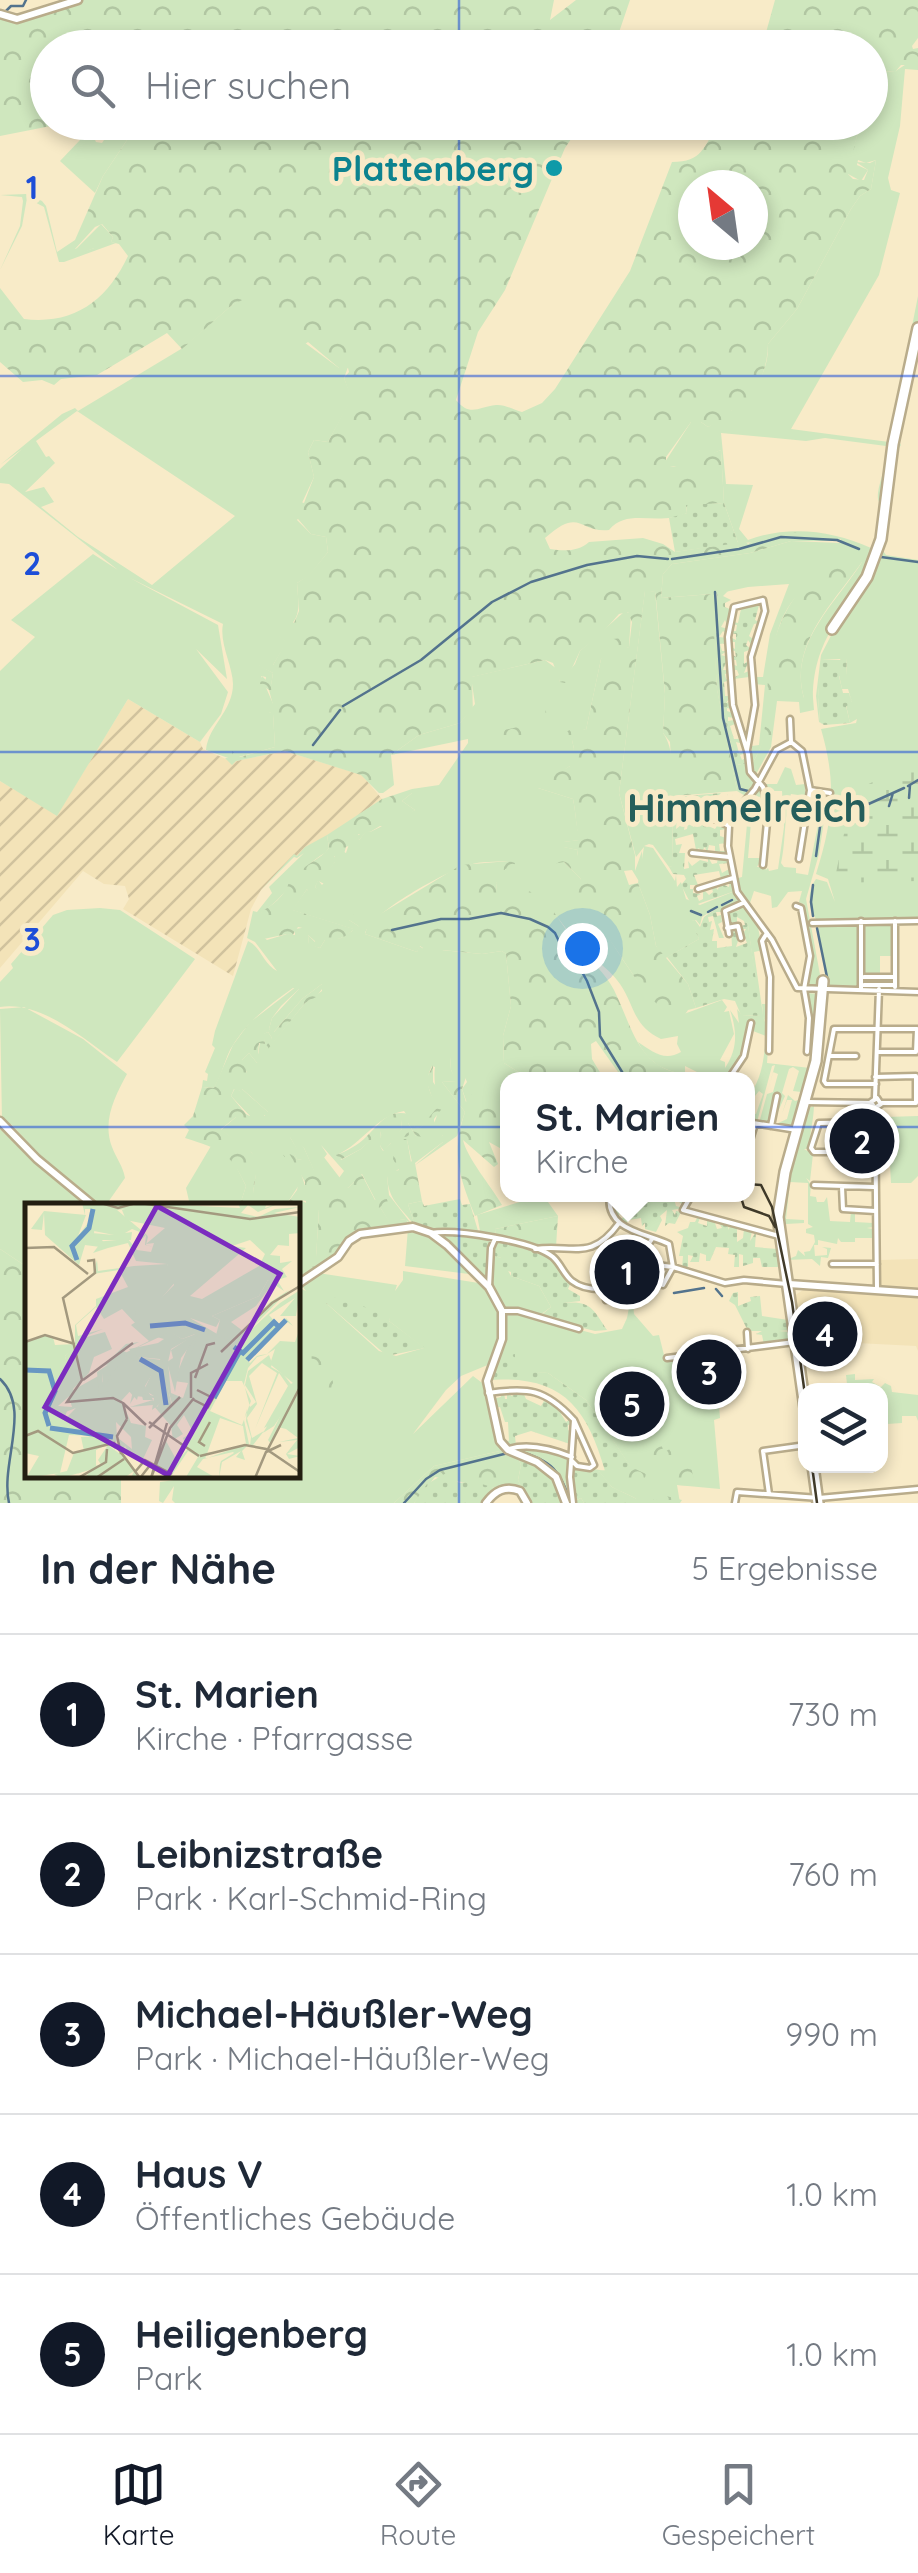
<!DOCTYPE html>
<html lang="de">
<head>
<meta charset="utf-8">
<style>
	:root { --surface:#fff; --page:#f2f2f3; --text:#1f2937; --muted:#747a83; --line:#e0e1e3; --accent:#111827 }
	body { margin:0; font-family:Quicksand,sans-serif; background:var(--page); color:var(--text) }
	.controls { position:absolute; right:30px; bottom:30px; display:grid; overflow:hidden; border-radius:20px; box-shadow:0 5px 15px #0003 }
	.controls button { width:90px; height:90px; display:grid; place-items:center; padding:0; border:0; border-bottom:2px solid var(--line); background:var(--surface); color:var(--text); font:50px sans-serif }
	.compass { position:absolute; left:678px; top:170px; width:90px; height:90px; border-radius:50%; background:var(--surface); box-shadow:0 5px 15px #0003; rotate:331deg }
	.you { position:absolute; left:582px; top:948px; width:35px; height:35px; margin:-25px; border:8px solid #fff; border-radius:50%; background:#1a73e8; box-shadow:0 0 0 15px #1a73e833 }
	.badge { display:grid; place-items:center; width:65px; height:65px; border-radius:50%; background:var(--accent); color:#fff; font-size:32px; font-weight:700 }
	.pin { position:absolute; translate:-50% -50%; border:5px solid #fff; box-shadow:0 2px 10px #0006 }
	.popup { position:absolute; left:500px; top:1072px; width:255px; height:130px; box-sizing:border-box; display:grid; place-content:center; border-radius:20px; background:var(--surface); filter:drop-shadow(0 2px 8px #0005); font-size:32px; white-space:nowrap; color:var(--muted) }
	.popup b { font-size:38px; color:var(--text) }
	.popup::after { content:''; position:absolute; left:50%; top:100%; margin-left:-20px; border:20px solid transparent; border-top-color:var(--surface) }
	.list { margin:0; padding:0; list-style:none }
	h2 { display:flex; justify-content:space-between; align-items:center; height:130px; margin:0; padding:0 40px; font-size:42px }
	h2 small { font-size:32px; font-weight:400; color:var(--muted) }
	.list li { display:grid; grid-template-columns:65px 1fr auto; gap:30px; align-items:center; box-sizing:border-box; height:160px; padding:0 40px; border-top:2px solid var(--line) }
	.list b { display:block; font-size:38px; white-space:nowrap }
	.list p { margin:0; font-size:32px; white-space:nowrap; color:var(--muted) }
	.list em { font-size:32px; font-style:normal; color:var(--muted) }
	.icon { flex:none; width:55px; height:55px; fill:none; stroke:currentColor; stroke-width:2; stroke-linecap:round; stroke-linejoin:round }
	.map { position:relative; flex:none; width:918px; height:1503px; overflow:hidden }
	.search { position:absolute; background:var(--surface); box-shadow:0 5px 15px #0003; left:30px; right:30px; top:30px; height:110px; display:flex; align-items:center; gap:25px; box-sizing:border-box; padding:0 35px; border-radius:55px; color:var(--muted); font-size:38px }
	.sheet { height:930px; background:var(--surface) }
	nav { display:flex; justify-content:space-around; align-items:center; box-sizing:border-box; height:140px; border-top:2px solid var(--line); background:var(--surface); font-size:28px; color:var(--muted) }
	nav a { display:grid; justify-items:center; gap:5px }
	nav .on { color:var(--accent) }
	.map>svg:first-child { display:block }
	.built { fill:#f3e3b8 }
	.industrial { fill:url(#industrial-furrows) }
	.green { fill:#cfe7be; fill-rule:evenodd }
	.forest { fill:url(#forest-crowns); fill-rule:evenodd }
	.wetland { fill:url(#wetland-marsh) }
	.garden { fill:url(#garden-dots) }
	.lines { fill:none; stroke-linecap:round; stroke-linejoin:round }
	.stream { stroke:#53738d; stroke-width:2.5 }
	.street-casing { stroke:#b9ac8b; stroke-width:9 }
	.secondary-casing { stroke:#b9ac8b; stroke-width:11 }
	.primary-casing { stroke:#b9ac8b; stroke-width:14 }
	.street { stroke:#fff; stroke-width:4 }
	.secondary { stroke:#fff; stroke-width:6 }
	.primary { stroke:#fff; stroke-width:9 }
	.tram { stroke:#413b2a; stroke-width:2.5 }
	.grid { fill:none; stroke:#1d4ed8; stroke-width:2.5; stroke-opacity:0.55 }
	.culture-dot { fill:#0f9aa8; stroke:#f8ebc8; stroke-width:4 }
	.labels { text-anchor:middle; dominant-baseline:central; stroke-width:10; stroke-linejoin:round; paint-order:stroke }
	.culture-label { font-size:35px; font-weight:bold; fill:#0d838f; stroke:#f8ebc8; text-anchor:end }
	.quarter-label { font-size:40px; font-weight:bold; fill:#255e5b; stroke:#f8ebc8 }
	.inset-river { fill:none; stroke:#6897c2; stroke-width:5 }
	.inset-road { fill:none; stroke:#a3997f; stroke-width:2.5 }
	.view { fill:#7b2cbf; fill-opacity:0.15; stroke:#7b2cbf; stroke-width:5 }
	.inset-edge { fill:none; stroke:#231e11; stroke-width:5 }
	.grid-label { font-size:32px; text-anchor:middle; font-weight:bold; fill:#1d4ed8; stroke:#f8ebc8; stroke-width:10; stroke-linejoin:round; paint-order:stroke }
</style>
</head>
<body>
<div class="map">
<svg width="918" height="1503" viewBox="0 0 918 1503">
	<defs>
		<pattern id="industrial-furrows" width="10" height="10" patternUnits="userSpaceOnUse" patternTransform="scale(2.5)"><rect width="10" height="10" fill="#f3e3b8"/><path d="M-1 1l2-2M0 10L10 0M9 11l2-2" fill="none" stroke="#d0c29d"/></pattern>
		<pattern id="forest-crowns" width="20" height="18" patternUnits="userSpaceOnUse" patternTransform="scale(2.5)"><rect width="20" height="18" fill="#cfe7be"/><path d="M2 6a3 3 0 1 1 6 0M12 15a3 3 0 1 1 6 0" fill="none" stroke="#b1c6a2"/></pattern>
		<pattern id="wetland-marsh" width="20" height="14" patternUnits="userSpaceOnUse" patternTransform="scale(2.5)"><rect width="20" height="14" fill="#cfe7be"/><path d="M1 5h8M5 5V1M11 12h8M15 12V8" fill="none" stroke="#b1c6a2"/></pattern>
		<pattern id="garden-dots" width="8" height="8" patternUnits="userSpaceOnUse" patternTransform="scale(2.5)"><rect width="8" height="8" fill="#cfe7be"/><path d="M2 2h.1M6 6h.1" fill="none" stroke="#b1c6a2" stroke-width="1.8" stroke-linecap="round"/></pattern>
	</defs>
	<rect width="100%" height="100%" fill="#f8ebc8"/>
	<path class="built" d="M918,1259V1351L916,1346L856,1343V1321L796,1318L794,1296L806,1288L881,1295L879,1260Z"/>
	<path class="industrial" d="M128,699L200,742L203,749L226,759L236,761L285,751L362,775L382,799L311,847H306L297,857L294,855L261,890L251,909L233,976L123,909L129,899L125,886L104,884L83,871L0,968V781L57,815Z"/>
	<path class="green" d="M908,63L918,65V70L905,69L900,126L888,178L891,190L900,193L879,275L791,429L889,442L918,296V321L894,432L875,549L872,550L874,554C853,610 813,632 813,698H804C788,644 836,603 862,562C844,562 833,571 818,579C745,622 789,714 751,765L752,746L759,745L765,685L754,684L753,677H763L770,634L789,584L748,587L716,594C718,633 717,673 723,713C725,731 733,748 738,765L748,762V772L756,782L747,797L737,791L717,690L711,594L661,598L663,574L672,564L750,553L791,541L840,543L841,539L738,543L724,503L721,450L681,467L666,466L665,462L691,422H701L708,427C738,407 769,386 768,344L797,309L851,209L860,196L871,189L876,160L866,163L858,160L857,165L868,170L861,181L848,174C847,159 858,139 860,123L870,122L871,70L894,72ZM721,433L806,441L825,438L886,446C889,463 880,477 878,493C877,503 880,499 881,509C882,522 877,537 871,548C832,530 788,525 748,540L739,529L753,485L726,484Z
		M89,123H93L91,131L96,142L102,143L110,131L107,123H127L131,134L103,176L95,193L60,161L80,140Z
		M26,194L42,201L46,206L57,252L68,257L94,248L75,250L101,224L113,237L111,242L116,243L64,262H59L44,207L27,198L22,226L0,270L20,226L23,201L22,197L0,195Z
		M244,298L339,368L348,367L344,378L352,398L328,442L314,440L308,452L314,477L295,518L311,534L326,537L328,552L309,576L297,583C299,611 302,618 279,636L287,642L273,665H259L273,673L271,686L265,683L266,677L261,676L274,706L269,712L273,713L275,747L231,759L206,750C208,726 233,711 233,684C233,667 219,643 223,624L130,578L218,625L227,679L196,649L228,692L221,714L200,742L128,699L57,816L0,781V671L35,637L11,620L93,554L118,570L9,484L0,483V469L22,449L0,465L62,414L75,408L78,411L181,349L231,306ZM77,411L235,516L152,585L78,537L41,507L54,502L44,487L25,492L55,463L49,456L46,457L36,441Z
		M898,440L901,445C884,470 890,518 881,548L886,555L918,560V918L816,919C808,908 807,891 816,879L827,882L835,902L828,879L816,874C833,820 837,784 821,729L856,723L857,719L850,723L846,705H851L849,693L852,702L848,689H842L839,675H846L847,659H822L818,697L820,722L824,725L819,722L816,696L821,655L838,622L868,579Z
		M645,590L655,592L665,694L663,733C682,758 669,834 673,866L669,867L653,845L649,844L644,846L653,848L675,881L676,875L677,887L681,882L686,899L700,905L735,891L739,901L723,912L716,908L702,917L700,925L696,920L692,921L699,939L664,959L656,946L650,915L638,883L644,847L636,857L619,793Z
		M625,611L631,614L629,647L601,659L586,730L581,729L572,740L574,749L570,766L538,788L573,799C576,814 576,826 580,840L564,842V847L578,850L577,856L560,862H564L581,879L578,891C610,934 631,984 673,1018L722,1000L727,1007L724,1012L729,1011L734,1034L720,1060L725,1062V1068C738,1049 737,1031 730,1010L739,1023L737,1009L742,1015L760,1016L748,925L738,909L726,913L739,906C761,916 757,930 763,950L754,952L763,1015L762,1004H769L765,1011L769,1013L768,1028L763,1016L769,1033L767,1063L810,1068L812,1018L806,996L808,993L818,994L814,1065L795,1124L790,1127L772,1123L774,1119L776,1124L787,1119L792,1100H787L782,1114L788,1095L795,1101L802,1099L801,1092L793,1091L799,1071L793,1067L789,1069L782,1093L785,1096L776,1116H769V1124L759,1123L767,1094L773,1092L778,1074L773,1072L768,1091L775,1065L772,1066L757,1122L747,1120V1112L756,1114L763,1094L759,1091L747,1106V1098C762,1081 764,1058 766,1036L753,1031L755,1022L748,1021C751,1042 741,1066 726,1079H711L685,1066V1074C663,1071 648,1062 638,1042C652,1051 664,1062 681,1052L677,1044L678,1036L661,1039C633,1026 635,1006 620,984C608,966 585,954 576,942C556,916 536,879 497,892L496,883L509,861C495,862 481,861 469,865C446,871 370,913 365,934L417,952L419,946L439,958L441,950L482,954L502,951L506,954L511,1006L503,1036L504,1063L530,1079L507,1080V1109C496,1097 493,1090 476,1090L467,1103L462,1089L467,1082L459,1063L450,1057L451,1070L457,1081L442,1082L465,1112L457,1136L414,1166L443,1142V1135L412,1162L407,1140H393L389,1133L380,1146L383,1151L391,1143H396L399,1169L387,1177L389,1195L413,1226L405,1219L389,1222L380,1207L384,1196L376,1201L362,1174L348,1188L339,1178L344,1171L321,1145L327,1154L314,1171L304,1148L290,1137L303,1159L297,1160L294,1152L307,1192L303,1195L299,1185L286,1205H256L252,1200L256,1173L252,1153L221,1130L236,1117L250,1116L231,1096L235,1088L240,1091L266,1117L268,1112L241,1088L247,1073L242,1060L249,1053L257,1063L260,1042L265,1044L263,1034L268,1032L272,1038L268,1048L305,1003L322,991V984L302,999L273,1033L269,1029L272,1018L299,989L293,988C269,1005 245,1023 230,1050C224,1063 221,1076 214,1088L202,1087L203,1080L207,1081L208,1074L205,1072L215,1048L212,1045L215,1031L248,941C260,946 264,965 277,971L255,942L247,938L253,911L257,912L272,893L269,887L304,853L297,858L294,857L261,890L294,854L297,856L305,847L327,835L329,848L325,853C299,867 287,897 262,912L259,934L267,940L287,934L295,935V929L307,927L316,930V942L308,935L309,944L320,948L325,940L341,938L352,931L353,929L292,910L307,889L310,895L360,927L315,887L318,880L322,885L334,871L326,877L324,874L335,862L334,857L341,850L346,853L352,835L358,833L359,840L367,830L370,832L415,810L402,801L412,793V789L439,785L468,743V739L391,755L419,735L460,723L475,704L471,677L545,660L557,669L560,682L575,664L580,651ZM432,1066L435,1067C431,1096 452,1122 416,1136L408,1123L398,1134L402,1129L401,1119L385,1127L380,1138L381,1130L361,1149L341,1160L337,1155C363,1143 376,1116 404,1111L415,1127L420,1128L435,1113L437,1105C429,1093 424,1080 432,1066Z
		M785,767L791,769L796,785L805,784V796L791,794C784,811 786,842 781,863L784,867L796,868V873L808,875L821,810L807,807L810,794L823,795L827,801L819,854L806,899L821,980L817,985L809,987L812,953L802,907L805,905L799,902L802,891L788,892L777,907L772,908L771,896L754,891L750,903L754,914L739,892L735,879L742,877L748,814L737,813L750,799L752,805L751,797L759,788L764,796L753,798L748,858H762L757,867H765L766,870L768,868L769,871L778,869L784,827L782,791H766L764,784H777Z
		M100,908L120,910L195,959L117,1062C83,1039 43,1001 0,1007V982L13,968L11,964L53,915L67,910Z
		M818,925H858V986L828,987L826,983L829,981L826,980Z
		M864,925H892V956H880V976H864Z
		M24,1007L83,1039L127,1074C115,1096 102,1121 112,1147C116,1158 123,1166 125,1178L106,1205H97L44,1163V1160L11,1124L5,1126L2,1121L0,1009Z
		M814,1106C813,1127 809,1131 811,1144L807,1145L810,1149H804L813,1154L810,1181L806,1178L811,1185L810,1196L816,1197L817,1202H824L827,1197L830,1221L850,1222L851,1211H855V1222L873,1223V1227L867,1228L873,1229L874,1238H855V1242H841L838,1238L837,1244L818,1240V1245H814L815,1256L827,1255V1249L822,1247L831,1248L828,1258L821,1257L820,1266L812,1259L786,1260L796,1256L798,1250L805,1256L804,1252L810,1251L815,1242L814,1235L806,1233V1229L813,1227L808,1224V1183L790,1182L786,1219L804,1220V1223L786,1224L781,1220L785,1180L808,1108Z
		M918,1116V1176L911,1183H891L889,1145H879V1124H886V1117Z
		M0,1129L32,1161L92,1205L28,1206L27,1267L0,1249Z
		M211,1146C230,1149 238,1170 246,1186L240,1205H195L189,1201L186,1188Z
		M543,1195L558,1216L495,1229L496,1238L481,1236L477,1215Z
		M300,1200L319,1209L316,1258H312L313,1271L298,1283Z
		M408,1228L432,1235L477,1275L405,1266Z
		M492,1255L501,1258L511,1276L539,1286L551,1307L536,1318L595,1334L622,1329L627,1318L632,1292L634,1314L653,1336L659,1335L665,1359L715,1354L720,1418L714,1420L720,1489L677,1485L680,1503H636L637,1499L612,1487L599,1471L575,1501L581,1498L584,1503H567L515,1452L516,1448L565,1455L580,1467L606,1471L630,1466L586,1400L548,1373L508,1371L500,1352L505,1314L517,1311L502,1306C492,1288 491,1275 492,1255Z
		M403,1271L485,1284L500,1309L497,1312L500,1339L490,1364L461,1376L446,1390L413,1434L473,1376L485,1385L504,1450L434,1466L394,1503H175L172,1500L174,1486L163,1503L159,1501L160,1482L174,1480L176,1476H298V1287L306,1291L301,1285L318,1273L397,1285L395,1291L403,1280ZM326,1303L390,1316L389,1321L424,1348L396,1356L379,1351Z
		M855,1374V1380L874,1379L872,1382L881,1387L885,1383L891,1386L892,1392L918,1395V1421L916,1416H902V1423L887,1424L888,1421L882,1425L880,1390H844V1386L857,1387L856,1383L847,1384L846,1375Z"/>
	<path class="forest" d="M82,0H554L550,20L576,0H630L614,47L48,48V122L66,123L0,136V16L8,21L17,20Z
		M775,0H918V38L912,46L913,49L918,48V65H901L895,72L871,70L870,48L762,47Z
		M127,123H590L575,133L565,148L505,290L478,332L456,400C470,417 478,407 496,405C504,404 514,410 522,412L542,403L555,389L630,271L672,162C703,162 703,147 719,123H860L848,174L853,179L864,180L868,170L856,162L870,163L876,160L871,189L860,196L851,209L797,309L768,344C768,368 756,402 731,411V416L708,427L701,422H691L666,457V465L674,467L721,450L724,503L686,506L687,513C657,527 628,507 609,530C578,533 581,506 545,538L550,549C564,551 578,552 589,542L643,538L663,544L675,552L745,541L748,544C775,530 815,528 842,541H791L750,553L672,564L663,574L661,598L712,594L717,689L737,791L673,796L670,742L663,733L665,693L656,599L655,592L645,591L619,793L635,855V871L642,851L643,880L640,883L632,870L624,871L629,885L638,883L650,915L656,946L688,984L696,1008L688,1010L678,1025L644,991L577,891L576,885L581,879L564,862L552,864L561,850L577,856L578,850L563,847V842L579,840C576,826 576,814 573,799L538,788L535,773L547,759L565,769L570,766L567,761L574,749L572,740L563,737V733L577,727L586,730L601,659L613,639L622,638L625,648L629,647L632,622L628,612L619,614L601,634L580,651L565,683L560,682L553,663L545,660L472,677L473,715H467L460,723L419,735L391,755L394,785L383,793H379L361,775L285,751L236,761L232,765L225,758H233L232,751L240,757L275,747L273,714L269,712V707L273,705L269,690L260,684L262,676L271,685L273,673L259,666L260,663L273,665L286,642L278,636L289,619L294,623L299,611L297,583L309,575L328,552L326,537L311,534L298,519L294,522L290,516L294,514L296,500L304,503L314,477L308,452L314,440L328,442L351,398L344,378L349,372L348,368H339L308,342L302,346L289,339L244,299L231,306L182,349L167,333L97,375L61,379L54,385L42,380L23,382L0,362V288L24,319C75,325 107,300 128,256L119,244L111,242L113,237L102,224L95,227L75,249L94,245V248L65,260L58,257L57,252L75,240L103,176L131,134ZM693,185H753V245H693Z
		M860,554L862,562C835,601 788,645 804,698H813L814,710L800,713L799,702L777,701L771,747L755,776L751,765C771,738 765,699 769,668C772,640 785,603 807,584C823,571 843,566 860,554Z
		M556,702L544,735L468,751L473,737L531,724L534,729L541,727L548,703Z
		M412,789V793L402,801L415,810L389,828L380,826L370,832L367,831L359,840L357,836L360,834L353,835L355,843L346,847L344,854L340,851L341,857L334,856L336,861L325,875L344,860L349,862L327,885L318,881L315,887L362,921L360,927L349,920L343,924L309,895L307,889L293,910L354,929C345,938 338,940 325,940L320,948L309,945L308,935L315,942L316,931L298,927L292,936L287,934L259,940L255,932L262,911C278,903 289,890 291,874H299C307,862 320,860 329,848L327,835L382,799Z
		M509,861L515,863L514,866L505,869L503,877L496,883L497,891C544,878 555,919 579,947C591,961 605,973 614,990C632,1026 638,1069 685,1074L686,1079H623L596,1041L591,1044L592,1059L604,1079H530L504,1063L503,1036L511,1006L506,954L502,951L482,954L442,950L451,957L450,962L422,953L423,948L420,946L417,952L365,934L369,922L382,913L461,865Z
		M322,984L325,985L316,997L305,1003L268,1049L266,1046L272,1038L268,1032L264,1034L265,1044L259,1043L258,1054L263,1050L265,1053L257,1063L249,1053L242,1060L248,1061L246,1073L250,1067H255L242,1089L268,1112L269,1120L265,1121V1115L260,1116L242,1100L240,1091L234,1089L231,1096L246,1114L255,1119L236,1117L221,1129C230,1138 248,1145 254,1156C262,1172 248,1189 256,1205H240L246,1186C229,1150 221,1150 185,1138L189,1130L184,1125L193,1116L202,1087L214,1088L233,1045L250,1022L249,1014L253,1020L297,986L299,989L281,1006L272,1018L269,1029L274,1032L302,999Z
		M455,1055L467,1074L462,1089L466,1102L479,1085L495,1094L507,1109V1152L489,1142L498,1164L494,1167L463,1140C467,1158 491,1186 502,1205L475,1216C459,1176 451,1154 465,1112L442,1082L456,1081L451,1070L450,1057Z
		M433,1065V1082L447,1102L434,1119V1131L431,1128L423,1137L416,1136L408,1123L409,1136L405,1137L397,1134L402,1129L401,1120L386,1127L380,1138L381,1131L361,1149L340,1160L336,1155C347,1151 358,1145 366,1137C381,1123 387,1109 409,1114L415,1127L420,1128L436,1109L426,1080Z
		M389,1128L393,1139H407L411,1162L421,1148L443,1135V1142L415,1163L422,1201L408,1204L415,1226C401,1207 387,1200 387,1173L399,1170L393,1159L396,1143H391L384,1151L380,1146Z
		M293,1135L304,1148L314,1170L323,1156L340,1178L346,1181L348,1188L354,1182L353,1175H362L375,1200L385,1195L388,1202L380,1207L389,1221L406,1219L409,1225L360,1232L337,1257L313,1270L311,1258L316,1257L319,1210L306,1208V1201L300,1200L298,1223V1206L286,1205L297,1190L299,1179L276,1144L302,1181L305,1194V1182L289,1153L294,1152L297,1160L302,1159L290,1137Z
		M558,1216L556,1247L535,1248L496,1238L495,1229Z
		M0,1249L27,1267L28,1476H117L121,1479V1503H0Z
		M314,1323L331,1367L336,1406H327C314,1385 306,1346 314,1323Z
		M616,1349L630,1365L637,1367L645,1452L651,1457L650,1415L664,1452L670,1449L668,1443L663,1440L668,1433L674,1435L678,1450L686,1454L684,1432L695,1486L677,1485L666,1469L657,1468L654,1463L647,1460C643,1450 642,1438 638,1428C633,1417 627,1411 628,1398L637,1389L634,1374L626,1369Z
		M504,1450L517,1456L521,1465L518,1480L526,1496L521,1490C491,1489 464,1482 435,1477L414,1503H394L434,1466Z
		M631,1467L646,1474L644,1481L655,1502L659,1497L661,1500L666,1496L682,1500L680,1503H636V1484L629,1492C614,1493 607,1481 599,1471Z"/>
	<path class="wetland" d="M918,761V881L834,883L847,819L843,814L847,794Z"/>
	<path class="garden" d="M724,503L738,543L675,552L669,518L687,513L686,505Z
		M728,591L723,596L731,600L725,603V607L732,610L728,627L725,620L721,627L728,629L727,635L723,631L719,637L727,638V643L720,644L722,651H727L721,655L728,657L723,670H728L729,665L730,673L725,674L726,679L730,680L724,682L725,696H731L726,703L731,701L732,709L727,708V711L733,713L734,718L728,717V721L734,720L735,724L730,726L734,739H741L743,744L736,742L739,753L745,750L746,753L740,755L742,760L747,757V763L737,765L723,716L716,630L717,593Z
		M762,602L764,605H759L755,620L759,622L761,619L759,623L754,624L749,636L753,639L752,646L748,640L746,645L751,649L750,656L749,650L744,652V664L749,660L744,673L749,671V677L734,679L733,673L735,677L739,675L737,670H733L732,664L737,666L736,660H731L730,653L736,657L735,651L730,650V646L735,649V642H730V637L736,640V634L730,633L732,626V631H736L737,625L732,624L733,617L734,622L738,623L741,609L737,607Z
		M841,658H847L846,675L839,676L843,693H849L852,705L846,706L850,723L824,725L820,722L818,697L821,659L840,660Z
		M721,793L718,796L719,801H724L728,794L727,803H732L733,794V802H737L731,809L733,813L724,811L721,818L726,823L718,819L720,812L715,809L709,815L712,806L707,804L703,812L700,811L704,800L701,798L697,808L694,801H691L692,807L684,808V798L677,800L678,807H682L684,812L677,809V814L686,817H677L676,829L685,822L684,830L687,829L688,824L694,827V820H689L700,817L699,822L715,829L719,823L727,829L720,830V836L726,838V843L719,844L720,851H727L724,855L715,854V846L709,845L707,853L705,847L701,852L699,848L696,850L693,834L675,839L676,845L682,844L679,853H685L684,869L689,868L688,861L692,866L700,860L708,862V857L712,864L717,863L718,857L728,861V863L719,864L722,873L729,869V876L721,879L719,871L694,875L698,885H690V889H693V893L701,894L697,896L699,901L703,899V889L708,886L705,891L709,895L713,892L711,885L716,883L717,890L722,884L729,887L730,880L735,891L692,906L681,885L686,879L684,875L673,874L669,867L672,866L673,797Z
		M717,908L723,912H716L717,916L721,915L722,922L718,924L724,938H730H719L713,916L708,917L709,922L712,921L710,930L714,929L712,941H717V948L732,946L731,929L737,928L740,935L736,947L747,943L743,933L746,929H741L740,926L745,925L744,921L737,917V925L730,927L726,913L740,910L748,925L761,1016L741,1015L735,1001L724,999L696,1008L688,984L667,957L699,939L691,921L695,920L700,927L704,917Z
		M620,1195H687L684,1205L674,1199L676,1206L683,1208L672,1210L675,1215L676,1211L681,1212L675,1224L669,1223L665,1226L667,1210L660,1216L662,1220L656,1232L645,1229V1223L642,1226L641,1218L629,1220L625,1225L619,1220L627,1215L626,1206L621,1205L618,1219L610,1203H617Z
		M460,1199L462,1205L470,1204L479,1234L415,1226L408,1204L422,1201L424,1206Z
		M698,1216L705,1217L700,1218L698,1223L707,1226V1218L714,1220L717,1229L722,1228L718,1221L729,1224L728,1230L731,1225L737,1226V1242L743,1238L744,1228L752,1231L750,1241L756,1232L755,1247L777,1249L781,1267H762L760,1258H753V1263L743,1266V1255L739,1254V1267H734L735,1255L728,1254L729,1248L716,1247L710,1261H706V1255L700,1253L699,1262H690L693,1256L688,1255V1271L682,1268L683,1256H679L683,1236L677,1232L688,1228L690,1222H695Z
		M438,1233L490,1240L491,1245L497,1241L550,1256L571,1282L568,1289L580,1296V1301L563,1303C591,1300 593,1309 607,1330L595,1331L539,1317L551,1307L539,1286L511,1276V1272L499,1268L501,1258L492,1255L489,1283Z
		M738,1292V1306L751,1301L750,1297L760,1296L762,1316L788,1320L791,1330L779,1331L791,1332L792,1341L764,1345L762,1335L756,1334L762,1331H748L735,1305L729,1301L733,1293Z
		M330,1296L391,1315L389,1321L425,1348L387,1356L326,1303Z
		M500,1352L503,1357L515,1354V1370L548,1373L586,1400L631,1467L605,1471C586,1404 560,1375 488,1380Z
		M510,1391L511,1396L523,1392L526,1399L541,1406L544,1401L549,1403L551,1400L557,1404L554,1407L563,1411L561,1414L566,1422L570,1419L572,1424L568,1425V1430L573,1433V1445L531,1431L515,1436L516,1446H505L501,1439L509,1441L508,1422H505L500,1407L493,1408L491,1399L501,1397L500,1393L504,1392L505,1399H507V1392Z
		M517,1456L555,1477L564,1503H529L518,1480L521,1465Z
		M583,1469L587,1476L599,1471L612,1487L637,1499L636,1503H584L581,1498L574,1501L573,1472Z
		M448,1472L459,1483L472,1481L498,1489L484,1503H414L427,1484Z"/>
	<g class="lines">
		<path class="stream" d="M5,12L11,6H23L26,0
			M881,557L918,562
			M672,559L739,549L781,537L837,540L859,549
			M715,592L723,718L740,789L748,791
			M343,706L421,660L492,602L531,582L587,565L637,556L668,559
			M313,745L340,710
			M908,786L918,780
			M909,798L910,785
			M889,806L893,793
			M853,811L904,788
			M816,856L824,798
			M813,885L811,902L813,916
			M722,905L732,900
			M691,911L701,915
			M708,912L717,907
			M817,928L827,977
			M392,930L441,919H469L501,913L530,919L548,927L555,933L569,962L581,970L587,981L599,1012L600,1036L627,1080
			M716,1289L722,1296
			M639,1292L652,1291
			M674,1293L704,1288
			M0,1379C32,1409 0,1462 9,1503
			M518,1451C553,1461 559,1470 571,1503
			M404,1503L426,1479L440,1470L508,1453"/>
		<g class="street-casing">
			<path id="street" d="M790,719L791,742
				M791,742L776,750L755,789L734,814L729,826L728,846L737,892L772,940L797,988L918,992
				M791,742L802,751L810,790L799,859
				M747,750L755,705L751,657L765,611L763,600L734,607L728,637L733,705L748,754L750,772L763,787L765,795L767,822L763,865
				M810,790L830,793
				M696,810L729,826
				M692,853L729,857
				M698,889L733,878
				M796,906L801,908L810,956L804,989L809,1018L807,1052
				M861,921V989
				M812,923L918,921
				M727,928L738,926L741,938
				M767,933L762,941L770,977L769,1051
				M729,934L725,911L743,903
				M864,977H893
				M864,985H893
				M895,987V921
				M829,1056H856
				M875,1077L916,1076V1103H881
				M728,1080L744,1056L751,1023
				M876,1084H826L824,1081L834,1029H917L916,1052H878
				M875,1098L879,989
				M877,1098L881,1104L875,1108L871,1102Z
				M806,1102L871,1103
				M875,1108L877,1288
				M747,1122L797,1130
				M875,1122L819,1123L811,1148L814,1152H875
				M771,1126L777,1096
				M747,1150L755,1124
				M814,1185L874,1187
				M842,1187L843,1209L875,1211
				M610,1194C604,1231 647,1233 669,1244L673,1267L663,1285
				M692,1194L683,1210L779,1236
				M431,1233C456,1229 533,1241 553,1257C561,1264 564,1275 572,1281C587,1293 616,1290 632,1283L644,1251L652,1239
				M535,1249C573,1244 591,1262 619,1223
				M639,1263L673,1267L725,1283L744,1280L787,1284
				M832,1264H877
				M489,1287L491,1248L495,1239
				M606,1300L617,1297L621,1290
				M502,1311H518L579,1329
				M747,1332L748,1349
				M667,1358L795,1342
				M488,1393C528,1387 545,1389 573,1419
				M509,1449C529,1443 552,1449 572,1457
				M572,1461L577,1466L590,1468L594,1465L574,1420L570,1477L573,1503
				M769,1494L763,1451L806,1445
				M735,1503L737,1492L819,1498L918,1489"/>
		</g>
		<g class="secondary-casing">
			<path id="secondary" d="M0,14L17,19L78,0
				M0,1121L37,1159L94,1206
				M298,1284L338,1257L349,1241L360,1234L413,1227L431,1233L447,1245L489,1287L502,1311V1339L487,1381L500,1441L508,1450L537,1462L556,1477L566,1503
				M789,1284L918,1293
				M486,1503C495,1491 505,1485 520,1491L527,1503"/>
		</g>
		<g class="primary-casing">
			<path id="primary" d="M832,629L867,577L881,539L893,444L918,328
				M806,1415L778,1217L785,1172L816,1061L823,981
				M813,1466L818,1503"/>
		</g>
		<use href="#street" class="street"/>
		<use href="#secondary" class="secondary"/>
		<use href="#primary" class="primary"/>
		<path class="tram" d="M747,1184L761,1185L772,1207L792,1302L806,1402
			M740,1194L744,1207L769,1216L775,1227
			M812,1466L817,1503"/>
	</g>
	<path class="grid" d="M459,0V48M459,122V1503M0,376H918M0,752H918M0,1127H918"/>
	<circle class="culture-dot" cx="554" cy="168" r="10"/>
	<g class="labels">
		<g class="culture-label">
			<text x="534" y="168">Plattenberg</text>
		</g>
		<g class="quarter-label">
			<text x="747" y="807">Himmelreich</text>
		</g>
	</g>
	<g transform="translate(25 1203)">
		<rect width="275" height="275" fill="#f8ebc8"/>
		<path d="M57,0L124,3L92,7L122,32L123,34L121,42L129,44L120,42L121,32L118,35L110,40L120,31L107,26L100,30L107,29L106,37H77L83,45L68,50L74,42L56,40L67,30L89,32L64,27L68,6H60V12ZM99,50L72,57L73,68L109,63L142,61L151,78L113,123L97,106L79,116L71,103V96L103,84L94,67L68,71L72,57ZM243,77L249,79L256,86L248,80L231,103L206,119L218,128L244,100L264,87L214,138L255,100L275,87L271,113H255L270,95L244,112L254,123L261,115L268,123L261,118L222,157L225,160L232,153L236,152L243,151L232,154L223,165L219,181L225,204L231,199L220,182L223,168L244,152L247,160L252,145L246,164L258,171L266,181L273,177L267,178L263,172H275L269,194L275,190V244L262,251L275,253L264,256L261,251L272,237L254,239L273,235L261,226L253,224L246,241L243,237L264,196L248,220L239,225L263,183L254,170L230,226L252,170L237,160L224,173L232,201L222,215L227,235L239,228L228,242L240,245L225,243L226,234L221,218L222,206L219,217L224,241L217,248L220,257L211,254L216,248L197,259L194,275L195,261L196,258L209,250L208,249L178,256L172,264L191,275L161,274L173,254L163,248L145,275L131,264L141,238L152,258L162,247L158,235L168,229L159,212L152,222L158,231L148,237L146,223L128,202L105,204L128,197H118L115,184L112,197L101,185L95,193L106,220L121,223L120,234L127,237L118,256L106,254L100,243L97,249L116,275H106L109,268L99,275H60L67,265L52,271L65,262L77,263L73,257L83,242L95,251L93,235L107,246L106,234L91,219L92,234L47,229L52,224L42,216L51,205L38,210L32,203L47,204L43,190L75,172L78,180V170L93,159L78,163L101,141L114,139L97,147L109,154L104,146L133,140L139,136L128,133L145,128L157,136L180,128L191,132L195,117L187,113L234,93ZM167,134L149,178L163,180L158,195L146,190L143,159L146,146ZM113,154L135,156L147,201L137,197L132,204L120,183L129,168ZM201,178H217L226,198L217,222L185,208ZM195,215L218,223L221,241L180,256ZM80,129L87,146L69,154L64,170L47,187L40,153L54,136Z" fill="#cfe7be" fill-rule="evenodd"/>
		<path d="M117,0L215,5L213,0H242L240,5L251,1L255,0L233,9L223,2L216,10L233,14L250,6L275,4L249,10L275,14V30L264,31V43L253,42L245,52L255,53V60L267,58L257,66L262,74L252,77L259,88L243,77L234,93L187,113L195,117L191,124L165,115L204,138L178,129L183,135L172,163L163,159L174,130L156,155L150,189L142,159L148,155L146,147L170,131L157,136L145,129L109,146L112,154L137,157L147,204L137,199L127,207L129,195L110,193L105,201L109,184L96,198L80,195L85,188L74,191L72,169L90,157H98L85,173L78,170L77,187L84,176L105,185L115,177L118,190L129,193L119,187L128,168L98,151L124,138L106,122L117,115L111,112L109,104L119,112L149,82L142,61L111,58L103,40L83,45L60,42L54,62L20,32L19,10L17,27L6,26L19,8L61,12L53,33L72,8L74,27L70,18L69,31L58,40L103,36L112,47L126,49L129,40L121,41L140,25L101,17L97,7ZM225,37L240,51L234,63L177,96L165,93L221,45L207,43ZM71,103L79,116L71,104L51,122L53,133L78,126L54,136L50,161L48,145L40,153L49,189L33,203L43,206L38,218L51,205H44L62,199L44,216L60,228L48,229L81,230L92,234L90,247L82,233L44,232L35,270L1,275L14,253L0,250V140L17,132L28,134L30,142L50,141V122ZM275,125V184L249,223L238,230L268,180L245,161L250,146L242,151L255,138L270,139Z" fill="#cfe7be" fill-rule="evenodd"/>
		<path d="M82,233L88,239L71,247V265L37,275L29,271L42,268L49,250L59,248L56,234Z" fill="#cfe7be"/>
		<path class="inset-river" d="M52,57L47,43L64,25L68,6M125,123L160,120L180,127M209,144L218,150L249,119L253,123M115,156L136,168L141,202M222,157L261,117M0,167L24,168L30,188L20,210L24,223M189,195L215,148M25,225L88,234"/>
		<path class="inset-road" d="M76,0L93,5L111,0M115,0L225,16L275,9M0,45L29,44L63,71M62,58L69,57L70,70L38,95L57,177L42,199L88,195L98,200L102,216M0,139L20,132L50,141M196,149L247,100L275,83M170,175L182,142L190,140M58,177L108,140M166,195V170L183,161M167,196L183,204L188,195L172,187M98,200L121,222M124,219L174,253M124,225L155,194M0,233L13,228L48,250L89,240L115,275L126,261M180,243L174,239L185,219M243,246L275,184M96,251L92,233L102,216M175,253L220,242L241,246L275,269M110,269L120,257L147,271M53,275L81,259L82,246M71,275L99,256M126,275L145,225L169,195M126,275L142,220M230,275L241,249L256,242"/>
		<path class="view" d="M132,3L255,71L143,272L20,204Z"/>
		<rect width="275" height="275" class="inset-edge"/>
	</g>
	<g class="grid-label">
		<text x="32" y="199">1</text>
		<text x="32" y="575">2</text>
		<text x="32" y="951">3</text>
	</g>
</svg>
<div class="controls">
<button><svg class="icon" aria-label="layers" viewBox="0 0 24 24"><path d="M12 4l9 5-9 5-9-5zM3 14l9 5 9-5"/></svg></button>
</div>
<svg class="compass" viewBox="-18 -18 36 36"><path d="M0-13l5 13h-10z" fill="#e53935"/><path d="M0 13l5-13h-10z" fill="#747a83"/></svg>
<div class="you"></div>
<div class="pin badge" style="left:627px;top:1272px">1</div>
<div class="popup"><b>St. Marien</b>Kirche</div>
<div class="pin badge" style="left:862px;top:1141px">2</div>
<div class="pin badge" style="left:709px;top:1372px">3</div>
<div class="pin badge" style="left:825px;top:1334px">4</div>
<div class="pin badge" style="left:632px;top:1404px">5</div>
<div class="search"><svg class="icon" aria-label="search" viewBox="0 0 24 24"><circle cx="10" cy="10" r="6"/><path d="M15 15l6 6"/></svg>Hier suchen</div>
</div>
<section class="sheet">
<h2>In der Nähe<small>5 Ergebnisse</small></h2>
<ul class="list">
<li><span class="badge">1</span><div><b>St. Marien</b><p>Kirche · Pfarrgasse</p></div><em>730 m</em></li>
<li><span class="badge">2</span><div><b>Leibnizstraße</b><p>Park · Karl-Schmid-Ring</p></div><em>760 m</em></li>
<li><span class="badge">3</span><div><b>Michael-Häußler-Weg</b><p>Park · Michael-Häußler-Weg</p></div><em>990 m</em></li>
<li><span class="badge">4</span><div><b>Haus V</b><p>Öffentliches Gebäude</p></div><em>1.0 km</em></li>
<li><span class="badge">5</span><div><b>Heiligenberg</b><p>Park</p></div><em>1.0 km</em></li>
</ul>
</section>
<nav>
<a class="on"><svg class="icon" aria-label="map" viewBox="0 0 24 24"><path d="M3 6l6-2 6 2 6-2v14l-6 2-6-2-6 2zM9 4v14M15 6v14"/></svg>Karte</a>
<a><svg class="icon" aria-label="directions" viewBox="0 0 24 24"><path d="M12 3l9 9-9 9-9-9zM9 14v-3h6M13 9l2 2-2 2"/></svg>Route</a>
<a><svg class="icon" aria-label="saved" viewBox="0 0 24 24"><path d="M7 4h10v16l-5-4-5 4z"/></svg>Gespeichert</a>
</nav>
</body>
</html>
